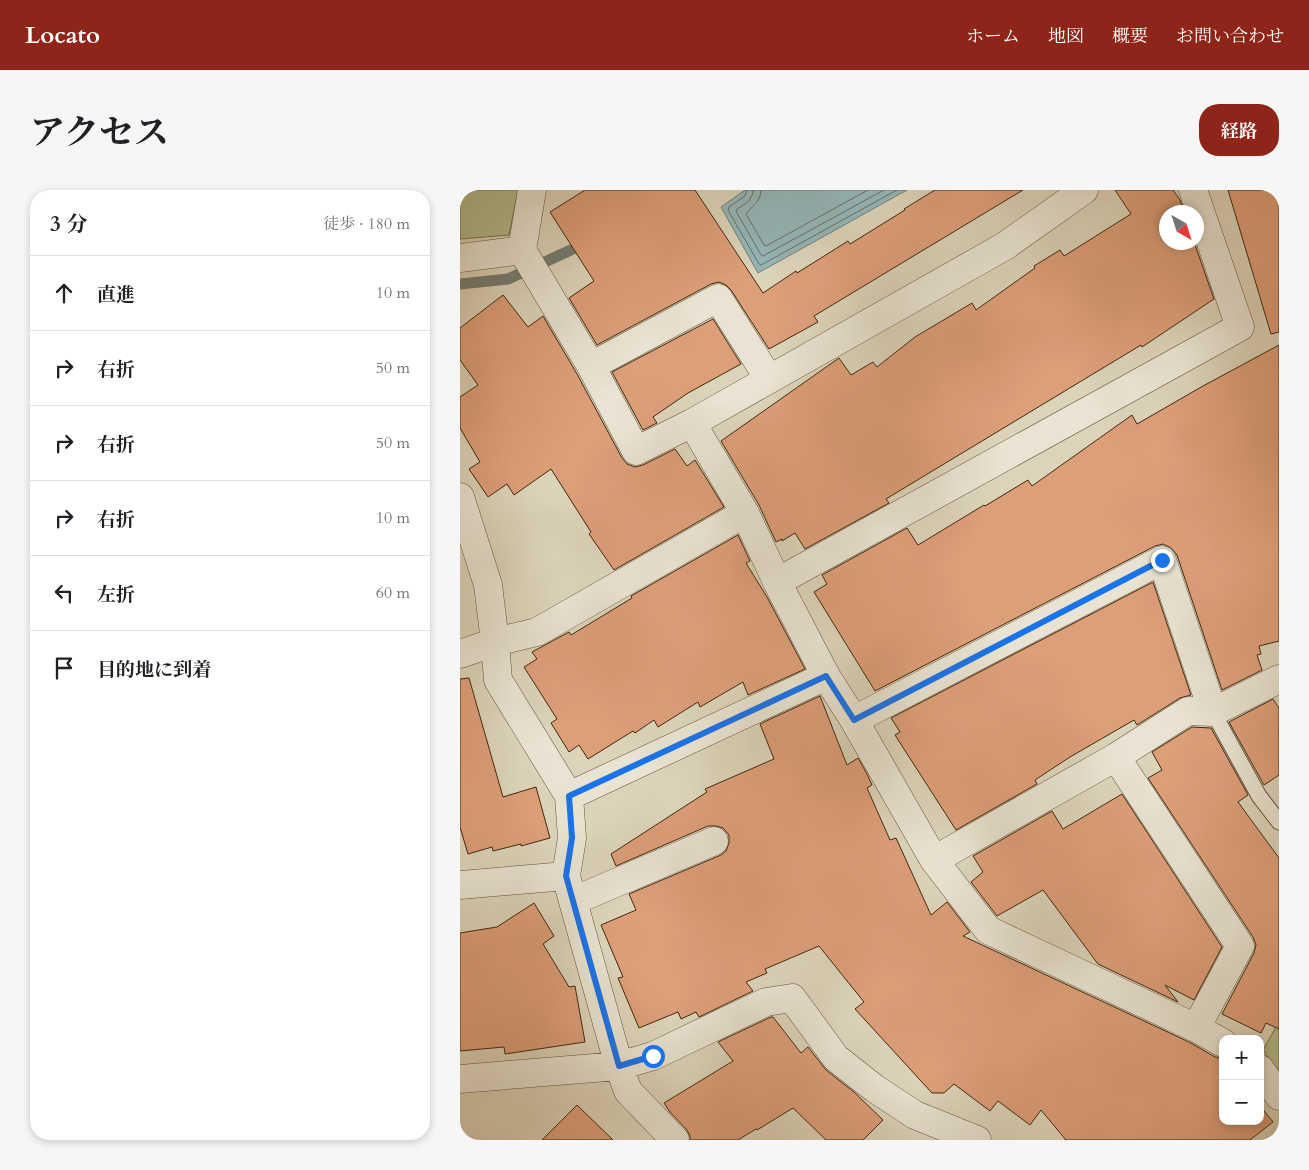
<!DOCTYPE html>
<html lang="ja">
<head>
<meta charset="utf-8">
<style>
	:root { --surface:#fff; --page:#f6f6f6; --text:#202124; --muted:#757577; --line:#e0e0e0; --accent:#8f2418 }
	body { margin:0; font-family:Cardo,"Noto Serif JP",serif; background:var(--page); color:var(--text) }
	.controls { position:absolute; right:15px; bottom:15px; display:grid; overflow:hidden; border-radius:10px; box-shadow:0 2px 8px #0003 }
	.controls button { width:45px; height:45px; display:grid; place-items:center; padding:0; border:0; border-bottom:1px solid var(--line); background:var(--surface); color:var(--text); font:25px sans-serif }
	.compass { position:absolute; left:699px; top:15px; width:45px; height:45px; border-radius:50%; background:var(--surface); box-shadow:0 2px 8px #0003; rotate:141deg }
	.stop { position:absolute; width:15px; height:15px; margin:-11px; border:4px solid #1a73e8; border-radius:50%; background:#fff }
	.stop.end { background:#1a73e8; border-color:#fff; box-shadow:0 1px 5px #0008 }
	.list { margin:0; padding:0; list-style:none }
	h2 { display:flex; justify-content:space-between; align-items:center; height:65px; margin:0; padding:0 20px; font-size:21px }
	h2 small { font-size:16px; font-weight:400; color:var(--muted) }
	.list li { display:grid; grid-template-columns:32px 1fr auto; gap:15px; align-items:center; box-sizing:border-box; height:75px; padding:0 20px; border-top:1px solid var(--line) }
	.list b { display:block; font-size:19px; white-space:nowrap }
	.list em { font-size:16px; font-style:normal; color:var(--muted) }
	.icon { flex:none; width:28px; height:28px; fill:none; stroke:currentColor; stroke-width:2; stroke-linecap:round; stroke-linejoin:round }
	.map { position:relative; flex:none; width:819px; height:950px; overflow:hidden; border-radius:20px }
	header { display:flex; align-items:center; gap:30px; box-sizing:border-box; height:70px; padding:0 25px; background:var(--accent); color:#fff }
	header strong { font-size:24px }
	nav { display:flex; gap:28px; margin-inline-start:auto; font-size:18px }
	.intro { display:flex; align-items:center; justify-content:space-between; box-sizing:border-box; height:120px; padding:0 30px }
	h1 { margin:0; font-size:35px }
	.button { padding:12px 22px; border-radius:20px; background:var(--accent); color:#fff; font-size:18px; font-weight:700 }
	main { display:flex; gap:30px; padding:0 30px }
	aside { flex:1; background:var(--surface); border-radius:20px; box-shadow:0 2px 8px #0003 }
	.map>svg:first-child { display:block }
	.green { fill:#b3bc8e; stroke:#7a724d }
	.water { fill:#95b6b9; stroke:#737e74 }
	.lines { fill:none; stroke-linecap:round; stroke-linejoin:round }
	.shore { stroke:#6a7062; stroke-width:1 }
	.stream { stroke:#737e74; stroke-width:11 }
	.building { fill:#dd9e7a; stroke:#40290c }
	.lane-casing { stroke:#675438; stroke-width:17 }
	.street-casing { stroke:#675438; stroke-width:29 }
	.lane { stroke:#e8e3d2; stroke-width:15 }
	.street { stroke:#e8e3d2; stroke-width:28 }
	.route { stroke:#1a73e8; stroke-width:6 }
</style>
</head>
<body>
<header>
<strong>Locato</strong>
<nav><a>ホーム</a><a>地図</a><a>概要</a><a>お問い合わせ</a></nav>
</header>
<div class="intro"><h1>アクセス</h1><a class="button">経路</a></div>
<main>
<aside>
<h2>3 分<small>徒歩 · 180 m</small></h2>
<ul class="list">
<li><svg class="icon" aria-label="ahead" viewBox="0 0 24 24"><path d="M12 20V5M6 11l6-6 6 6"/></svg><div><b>直進</b></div><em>10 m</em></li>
<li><svg class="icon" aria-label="right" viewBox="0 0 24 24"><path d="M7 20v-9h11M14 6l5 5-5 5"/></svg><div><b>右折</b></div><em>50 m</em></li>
<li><svg class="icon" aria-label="right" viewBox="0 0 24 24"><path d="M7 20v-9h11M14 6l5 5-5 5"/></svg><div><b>右折</b></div><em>50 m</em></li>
<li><svg class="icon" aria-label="right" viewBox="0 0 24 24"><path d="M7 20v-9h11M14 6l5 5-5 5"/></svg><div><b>右折</b></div><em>10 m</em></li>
<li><svg class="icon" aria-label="left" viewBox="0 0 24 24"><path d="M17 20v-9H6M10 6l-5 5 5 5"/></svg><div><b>左折</b></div><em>60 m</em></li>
<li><svg class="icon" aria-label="arrive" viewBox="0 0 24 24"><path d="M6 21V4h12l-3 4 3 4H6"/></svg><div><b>目的地に到着</b></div></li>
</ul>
</aside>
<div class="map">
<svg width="819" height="950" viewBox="0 0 819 950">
	<rect width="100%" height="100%" fill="#dcd4ba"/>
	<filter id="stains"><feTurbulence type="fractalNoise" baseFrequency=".004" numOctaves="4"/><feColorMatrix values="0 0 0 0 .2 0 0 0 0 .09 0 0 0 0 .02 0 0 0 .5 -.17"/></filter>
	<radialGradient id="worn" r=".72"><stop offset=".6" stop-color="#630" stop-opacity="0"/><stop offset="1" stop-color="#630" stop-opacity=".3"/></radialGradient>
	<path class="green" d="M0,0H58L49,45L0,49Z
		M819,832V883L803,860Z"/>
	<path class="water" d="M285,0H447L298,83L261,17Z"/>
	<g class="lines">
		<path class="shore" d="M287,0L285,6L269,17L268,20L299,74L301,75L437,0
			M293,0C293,10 285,14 277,19L276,21L301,65L303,66L424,0
			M301,0C300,14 293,14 286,24L304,55L306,56L408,0"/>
		<path class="stream" d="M0,94L48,89L126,53"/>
	</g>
	<path class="building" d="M125,0H235L303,103L336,81L337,83L388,51L390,54L445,20L444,19L475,0H563L354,126L358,132L309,159L271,100L266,95L259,92L251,94L137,155L109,108L134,91L90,22Z
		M655,0H713L720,10L724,22H706V52H734L754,109L682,157L681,155L426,309L429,313L345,359L335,343L322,351V349L316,352L299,315L261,251L379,168L391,185L413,172L417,177L455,147L512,113L516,120L575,78L574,76L600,60L604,66L671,24Z
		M768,0H819V142L811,144Z
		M43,105L68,137L83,126L117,184L162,268L167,274L175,277L183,275L215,259L227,276L235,270L264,317L154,380L129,344L131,342L91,279L54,305L47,294L28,307L9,279L20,272L0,238V207L18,195L0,170V138Z
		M253,129L281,174L228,203L193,227L197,233L183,240L152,182Z
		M819,155V451L799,456L801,464L797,465L802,480L762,500L717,365L711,358L703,354L695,356L415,501L354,402L367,394L362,385L447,338L458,355L524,315L525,316L568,290L572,296L672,225L677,234L743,196Z
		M278,345L290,371L286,373L307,407L345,479L288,505L283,492L240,517L238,512L198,537L194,530L175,543L173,541L128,569L119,555L109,562L91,533L97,529L64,477L77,469L72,462L109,442L111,445L172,408L171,406Z
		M693,392L731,505L720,508L677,535L674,530L610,567L575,590L577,594L496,640L435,545L440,542L431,528Z
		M9,488L43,607L76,597L90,648L61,656V654L33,661L32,657L8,664L0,637V489Z
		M360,506L387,575L398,568L407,584L412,595L407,598L430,650L436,648L471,725L487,712L510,742L503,746L729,852L755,867L763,869V931H800V916L813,932L790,950H606L581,920L570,935L538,911L530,921L494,894L484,903H472L395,819L404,812L359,756L305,779L307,783L286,792L293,801L239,827L236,822L221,829L218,822L179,838L158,788L163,787L141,735L176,720L169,704L261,665L266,661L269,653V645L263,638L256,636H248L156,676L151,664L247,602L245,599L314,569L300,534Z
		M813,509L819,518V585L804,595L769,532Z
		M732,537L751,538L788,605L778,612L819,668V839L806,833L801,843L762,824L794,763L796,755L793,747L688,588L702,580L692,562Z
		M662,604L762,757L734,810L705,795L718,812L638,774L583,700L537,726L511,692L523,682L513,666L592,621L603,639Z
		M74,713L94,746L83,754L109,797L115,796L125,852L45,864L44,857L0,861V743L37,737Z
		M311,827H313L341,863L348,857L366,880L394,902L423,930L403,950H366L333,918L297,940L296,939L278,950H230V946L227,940L210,922L204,913L273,871L258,852Z
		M117,915L153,950H82Z"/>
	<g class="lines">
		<g class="lane-casing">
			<path id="lane" d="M753,522L799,606L819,632"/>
		</g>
		<g class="street-casing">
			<path id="street" d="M72,0L62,60L131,176
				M0,68L62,60
				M309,189L258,108L131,176L176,261L232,233L545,56L624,0
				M232,233L285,323L317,392L366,486L394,530L474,670L528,740L736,838L763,853
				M0,307L28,395L35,452L38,490L109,606L112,648L106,686L159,876L168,901L215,950
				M317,392L780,137L733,0
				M0,464L35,452L77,442L285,323
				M394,530L702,370L753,522
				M656,567L780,756L736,838
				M109,606L366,486
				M474,670L656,567L728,521L753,522L819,489
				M0,695L106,686
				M113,711L254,651
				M800,879L819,906
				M0,889L159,876L193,866L306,812L332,808L376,868L414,898L455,925L517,950"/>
		</g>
		<use href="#lane" class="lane"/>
		<use href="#street" class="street"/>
	</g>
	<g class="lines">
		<path class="route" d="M193,866L159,876L106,686L112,648L109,606L366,486L394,530L702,370"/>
	</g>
	<rect width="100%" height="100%" filter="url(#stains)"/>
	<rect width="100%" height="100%" fill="url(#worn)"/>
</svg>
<div class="controls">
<button>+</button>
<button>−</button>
</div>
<svg class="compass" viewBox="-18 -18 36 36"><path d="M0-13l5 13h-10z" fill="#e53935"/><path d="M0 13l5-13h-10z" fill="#757577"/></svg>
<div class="stop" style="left:193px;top:866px"></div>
<div class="stop end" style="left:702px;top:370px"></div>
</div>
</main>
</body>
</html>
